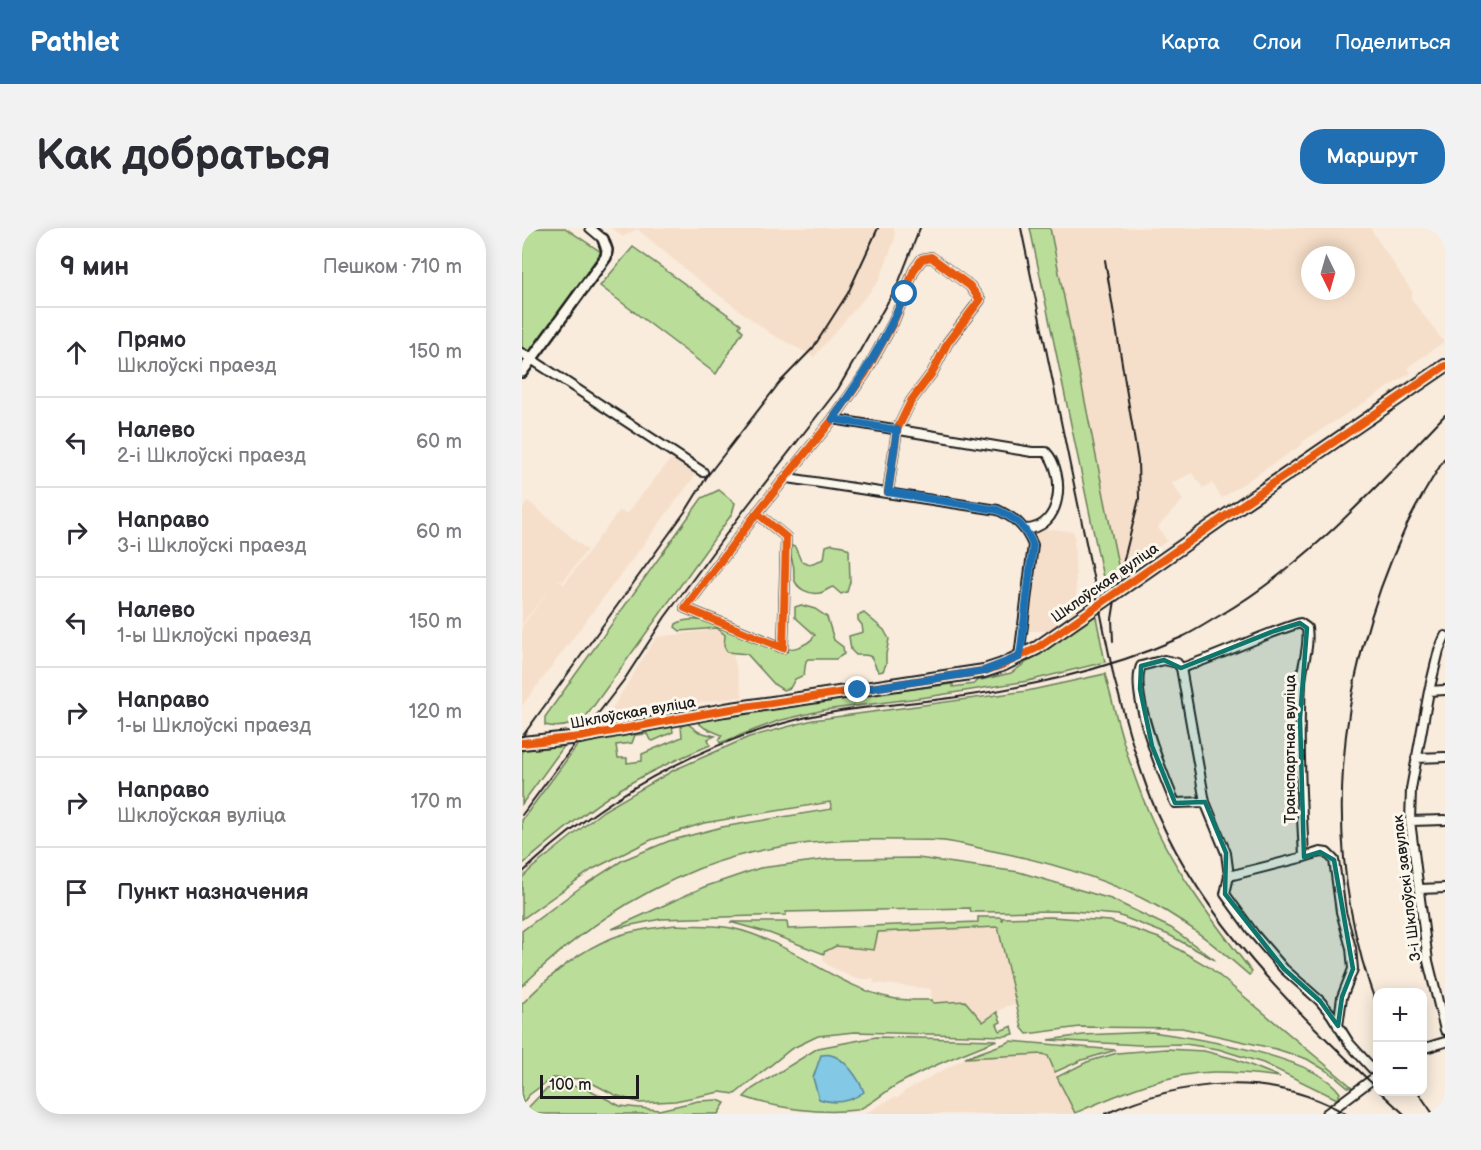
<!DOCTYPE html>
<html lang="ru">
<head>
<meta charset="utf-8">
<style>
	:root { --surface:#fff; --page:#f2f2f3; --text:#2b2b33; --muted:#7c7c81; --line:#e1e1e2; --accent:#1f6fb2 }
	body { margin:0; font-family:"Balsamiq Sans",sans-serif; background:var(--page); color:var(--text) }
	.controls { position:absolute; right:18px; bottom:18px; display:grid; overflow:hidden; border-radius:12px; box-shadow:0 3px 15px #0003 }
	.controls button { width:54px; height:54px; display:grid; place-items:center; padding:0; border:0; border-bottom:2px solid var(--line); background:var(--surface); color:var(--text); font:30px sans-serif }
	.compass { position:absolute; left:779px; top:18px; width:54px; height:54px; border-radius:50%; background:var(--surface); box-shadow:0 3px 15px #0003; rotate:175deg }
	.scale { position:absolute; left:18px; bottom:15px; width:99px; box-sizing:border-box; padding-left:6px; border:3px solid #1c1c1c; border-top:0; font-size:16px; line-height:21px; white-space:nowrap; color:#1c1c1c; -webkit-text-stroke:4px #fbf7ec; paint-order:stroke }
	.stop { position:absolute; width:18px; height:18px; margin:-14px; border:4px solid #1f6fb2; border-radius:50%; background:#fff }
	.stop.end { background:#1f6fb2; border-color:#fff; box-shadow:0 2px 6px #0008 }
	.list { margin:0; padding:0; list-style:none }
	h2 { display:flex; justify-content:space-between; align-items:center; height:78px; margin:0; padding:0 24px; font-size:26px }
	h2 small { font-size:20px; font-weight:400; color:var(--muted) }
	.list li { display:grid; grid-template-columns:39px 1fr auto; gap:18px; align-items:center; box-sizing:border-box; height:90px; padding:0 24px; border-top:2px solid var(--line) }
	.list b { display:block; font-size:22px; white-space:nowrap }
	.list p { margin:0; font-size:20px; white-space:nowrap; color:var(--muted) }
	.list em { font-size:20px; font-style:normal; color:var(--muted) }
	.icon { flex:none; width:33px; height:33px; fill:none; stroke:currentColor; stroke-width:2; stroke-linecap:round; stroke-linejoin:round }
	.map { position:relative; flex:none; width:923px; height:886px; overflow:hidden; border-radius:24px }
	header { display:flex; align-items:center; gap:36px; box-sizing:border-box; height:84px; padding:0 30px; background:var(--accent); color:#fff }
	header strong { font-size:28px }
	nav { display:flex; gap:33px; margin-inline-start:auto; font-size:21px }
	.intro { display:flex; align-items:center; justify-content:space-between; box-sizing:border-box; height:144px; padding:0 36px }
	h1 { margin:0; font-size:42px }
	.button { padding:15px 27px; border-radius:24px; background:var(--accent); color:#fff; font-size:21px; font-weight:700 }
	main { display:flex; gap:36px; padding:0 36px }
	aside { flex:1; background:var(--surface); border-radius:24px; box-shadow:0 3px 15px #0003 }
	.map>svg:first-child { display:block }
	.built { fill:#f6dfca; fill-rule:evenodd }
	.green { fill:#bade99; stroke:#6b7d5a; stroke-width:1.5 }
	.water { fill:#83c8e4; stroke:#5a8394; stroke-width:1.5 }
	.lines { fill:none; stroke-linecap:round; stroke-linejoin:round }
	.minor-casing { stroke:#1c1c1c; stroke-width:12 }
	.tertiary-casing { stroke:#1c1c1c; stroke-width:14 }
	.primary-casing { stroke:#1c1c1c; stroke-width:16 }
	.minor { stroke:#fbf7ec; stroke-width:8 }
	.tertiary { stroke:#fbf7ec; stroke-width:9 }
	.primary { stroke:#fbf7ec; stroke-width:12 }
	.rail { stroke:#1c1c1c; stroke-width:2 }
	.cycleway-casing { stroke:#fbf7ec; stroke-width:11 }
	.cycleway { stroke:#e8590c; stroke-width:8 }
	.route { stroke:#1f6fb2; stroke-width:8 }
	.marked { fill:#0f766e; fill-opacity:0.2; stroke:#0f766e; stroke-width:4.5; stroke-linejoin:round }
	.labels { text-anchor:middle; dominant-baseline:central; stroke-width:6; stroke-linejoin:round; paint-order:stroke }
	.street-label { font-size:15px; fill:#1c1c1c; stroke:#fbf7ec }
</style>
</head>
<body>
<header>
<strong>Pathlet</strong>
<nav><a>Карта</a><a>Слои</a><a>Поделиться</a></nav>
</header>
<div class="intro"><h1>Как добраться</h1><a class="button">Маршрут</a></div>
<main>
<aside>
<h2>9 мин<small>Пешком · 710 m</small></h2>
<ul class="list">
<li><svg class="icon" aria-label="ahead" viewBox="0 0 24 24"><path d="M12 20V5M6 11l6-6 6 6"/></svg><div><b>Прямо</b><p>Шклоўскі праезд</p></div><em>150 m</em></li>
<li><svg class="icon" aria-label="left" viewBox="0 0 24 24"><path d="M17 20v-9H6M10 6l-5 5 5 5"/></svg><div><b>Налево</b><p>2-і Шклоўскі праезд</p></div><em>60 m</em></li>
<li><svg class="icon" aria-label="right" viewBox="0 0 24 24"><path d="M7 20v-9h11M14 6l5 5-5 5"/></svg><div><b>Направо</b><p>3-і Шклоўскі праезд</p></div><em>60 m</em></li>
<li><svg class="icon" aria-label="left" viewBox="0 0 24 24"><path d="M17 20v-9H6M10 6l-5 5 5 5"/></svg><div><b>Налево</b><p>1-ы Шклоўскі праезд</p></div><em>150 m</em></li>
<li><svg class="icon" aria-label="right" viewBox="0 0 24 24"><path d="M7 20v-9h11M14 6l5 5-5 5"/></svg><div><b>Направо</b><p>1-ы Шклоўскі праезд</p></div><em>120 m</em></li>
<li><svg class="icon" aria-label="right" viewBox="0 0 24 24"><path d="M7 20v-9h11M14 6l5 5-5 5"/></svg><div><b>Направо</b><p>Шклоўская вуліца</p></div><em>170 m</em></li>
<li><svg class="icon" aria-label="arrive" viewBox="0 0 24 24"><path d="M6 21V4h12l-3 4 3 4H6"/></svg><div><b>Пункт назначения</b></div></li>
</ul>
</aside>
<div class="map">
<svg width="923" height="886" viewBox="0 0 923 886">
	<rect width="100%" height="100%" fill="#f9ecdd"/>
	<filter id="ink" filterUnits="userSpaceOnUse"><feTurbulence type="fractalNoise" baseFrequency=".0167" numOctaves="2"/><feDisplacementMap in="SourceGraphic" scale="12" xChannelSelector="R" yChannelSelector="G"/><feConvolveMatrix kernelMatrix="1 2 1 2 8 2 1 2 1" color-interpolation-filters="sRGB"/></filter>
	<g filter="url(#ink)">
		<path class="built" d="M90,0H372L373,11L357,53L292,129L249,106L170,47L115,1L101,9Z
			M528,0H848L891,65L889,70L922,114L886,139L889,145L780,214L781,216L700,270L690,255L681,260L670,245L650,255L661,272L636,299L645,313L605,341L596,337ZM788,27H824V63H788Z
			M152,227L176,244L0,478V398L29,360L0,396V282L6,273L65,322L41,354L34,351L42,356L97,283L105,285Z
			M532,301L552,304L555,381L527,403H506L513,302Z
			M205,400L221,469L86,487L134,409Z
			M476,699L495,776L485,778L461,794L455,785L410,775L409,761L352,755L351,751H334L307,738L301,732L302,724L314,718L352,722L355,704Z
			M521,826L526,828L554,886H342L372,869L376,870L383,863L443,830Z"/>
		<path class="green" d="M0,0H43L79,24L8,126L0,119Z
			M508,0H528L596,337L591,353L583,359Z
			M111,19L219,96L217,99L221,103L194,146L78,58Z
			M197,262L213,275L210,286L63,490C51,497 36,501 23,497V489L180,270Z
			M310,316L321,318L327,322L328,354L325,364L319,366L311,359C306,360 303,364 298,365C288,367 274,361 272,350C271,345 273,340 271,336C269,328 267,325 267,317L273,319L279,333L288,336L302,331L304,318Z
			M279,377L293,381L305,389L312,412L321,419L322,426L314,431H286L284,433L282,447L273,451L268,460L261,462L253,457L225,426L205,424L202,418L203,407L195,400L158,403L153,399L154,396C174,383 237,403 251,421C265,423 285,420 293,407L273,389V379Z
			M573,384L583,434L506,453L405,469L302,482L256,493L198,515L197,512L200,507L183,500L174,493L283,474L431,456V459L452,456L454,453L489,445L535,413Z
			M342,385L362,402L367,411L364,426V436L361,443L357,444C347,432 357,426 334,427L329,422L327,408L341,404L340,397L336,392V388Z
			M583,446C594,488 605,532 622,573C647,636 689,691 730,744L727,747C697,721 668,696 633,677C581,649 524,633 466,622C451,619 437,615 422,613C408,612 394,612 381,612C313,610 240,615 176,641C111,667 50,709 0,758V703L59,659L101,632L147,613L200,599L310,581L308,574L182,595L129,612L71,641L0,691V650L10,640L81,583L152,542L227,509L291,492L505,463Z
			M166,496L177,504L193,508L186,511L188,517C158,530 128,543 100,560C64,582 32,610 0,637V592L60,511L150,498L151,504L131,513L128,512L125,506L113,507L110,515L94,517L96,530H105V535L120,533V526L160,509L159,497Z
			M45,514L0,576V521Z
			M396,630L497,644L589,671L649,700L693,732L647,707L596,687L550,683L449,684L448,680L264,684V687L139,691L90,701L182,659L238,640L308,631Z
			M456,689H479L480,693V690L529,689L588,693L637,710L687,739L830,859H826L813,848L785,831L754,821L660,800L558,799L505,806L500,800L476,699L356,704L352,722L314,718L302,724V726L247,705L208,694H265L266,701L456,694Z
			M154,697C172,698 192,697 209,700C267,712 312,758 369,770C382,773 397,772 410,772L411,775L443,773L461,794L475,784L479,794L475,796L478,803L490,798L492,806L483,808L332,804L296,808L269,821L213,866L198,864L153,873L118,875L93,867L62,851L30,850L7,867L0,876V776C25,750 56,723 90,710C111,702 133,700 154,697Z
			M630,804C673,810 794,828 818,865L815,871L741,835L696,821L663,816L617,817L526,812L561,807Z
			M354,809L475,812C442,825 409,838 378,855C364,862 350,877 335,882C299,886 256,881 222,869L230,861L296,820Z
			M487,814L488,813L594,822L560,832L533,844L526,828L521,826L443,830Z
			M644,821L682,823L713,831L758,849C736,846 714,844 692,844C644,845 597,866 553,885L535,849L565,834L595,825Z
			M51,858L68,862L98,878L137,882L176,873L196,872L203,875L196,886H0L24,861Z"/>
		<path class="water" d="M299,827C302,827 306,826 309,827C323,830 337,851 342,864C328,874 314,877 297,871L291,850Z"/>
		<g class="lines">
			<g class="minor-casing">
				<path id="minor" d="M68,0L81,11
					M0,125L181,244
					M311,191L510,224H524C544,245 541,302 502,301
					M266,250L476,282C494,291 503,298 511,317L497,429
					M235,285L264,309L261,420L163,380L235,285L311,191L343,146L371,95L392,42L400,31L409,29L448,58L458,72L426,114L410,145L389,173L375,202L366,264
					M923,408L917,422L907,463L889,561L888,593L906,733L923,802
					M659,440L683,574L704,625L707,648L703,666L732,706L762,741L798,773L809,786L827,815L856,847
					M659,440C700,427 738,407 778,395L785,400C788,420 780,436 779,454C776,513 779,571 782,629L707,648
					M659,440L655,435L642,432L619,438C607,466 641,546 653,575L683,574
					M907,463L923,462
					M894,530L923,529
					M888,593L923,592
					M782,629L798,624L805,625L812,632L819,684L829,720L831,741L820,769L816,798
					M897,661L923,660
					M900,821L923,814
					M804,886L856,847"/>
			</g>
			<g class="tertiary-casing">
				<path id="tertiary" d="M0,144L84,29L85,22L81,11"/>
			</g>
			<g class="primary-casing">
				<path id="primary" d="M0,515L58,509L203,482L462,443L480,437L515,420L705,287L923,138"/>
			</g>
			<use href="#minor" class="minor"/>
			<use href="#tertiary" class="tertiary"/>
			<use href="#primary" class="primary"/>
			<path class="rail" d="M499,0L592,450C605,496 616,541 635,585C684,696 769,778 856,861
				M583,32L616,233L617,271L595,360L590,391L591,413
				M0,509L165,281L186,247L258,154L291,120L326,65L356,0
				M0,587L58,509L102,452L143,389L222,282L316,161L376,56L398,0
				M0,645C79,570 175,516 281,490C325,480 369,477 413,472C498,461 581,444 660,409C673,403 685,395 697,388C785,337 853,260 923,187
				M856,781C797,623 813,453 883,301C894,276 909,253 923,230
				M858,864L882,886
				M896,864L911,886
				M583,886C660,851 749,842 824,886"/>
			<g class="cycleway-casing">
				<path id="cycleway" d="M235,285L264,309L261,420L163,380L235,285L311,191L343,146L371,95L392,42L400,31L409,29L448,58L458,72L426,114L410,145L389,173L375,202L366,264
					M0,515L58,509L203,482L462,443L480,437L515,420L705,287L923,138"/>
			</g>
			<use href="#cycleway" class="cycleway"/>
		</g>
	</g>
	<g class="lines" filter="url(#ink)">
		<path class="route" d="M336,462L462,443L497,429L499,421L511,317C503,298 494,291 476,282L366,264L375,202L311,191C339,151 364,112 383,66"/>
	</g>
	<path class="marked" d="M778,395L785,400L778,490L782,629L798,624L812,632L831,741L820,769L816,798L798,773L762,741L703,666L704,625L683,574L653,575L630,518L618,461L619,438L642,432L659,440L752,403Z"/>
	<g class="labels">
		<g class="street-label">
			<text transform="translate(583 355) rotate(-35)">Шклоўская вуліца</text>
			<text transform="translate(111 485) rotate(-10)">Шклоўская вуліца</text>
			<text transform="translate(768 521) rotate(-90)">Транспартная вуліца</text>
			<text transform="translate(885 660) rotate(-97)">3-і Шклоўскі завулак</text>
		</g>
	</g>
</svg>
<div class="controls">
<button>+</button>
<button>−</button>
</div>
<svg class="compass" viewBox="-18 -18 36 36"><path d="M0-13l5 13h-10z" fill="#e53935"/><path d="M0 13l5-13h-10z" fill="#7c7c81"/></svg>
<div class="scale">100 m</div>
<div class="stop" style="left:383px;top:66px"></div>
<div class="stop end" style="left:336px;top:462px"></div>
</div>
</main>
</body>
</html>
